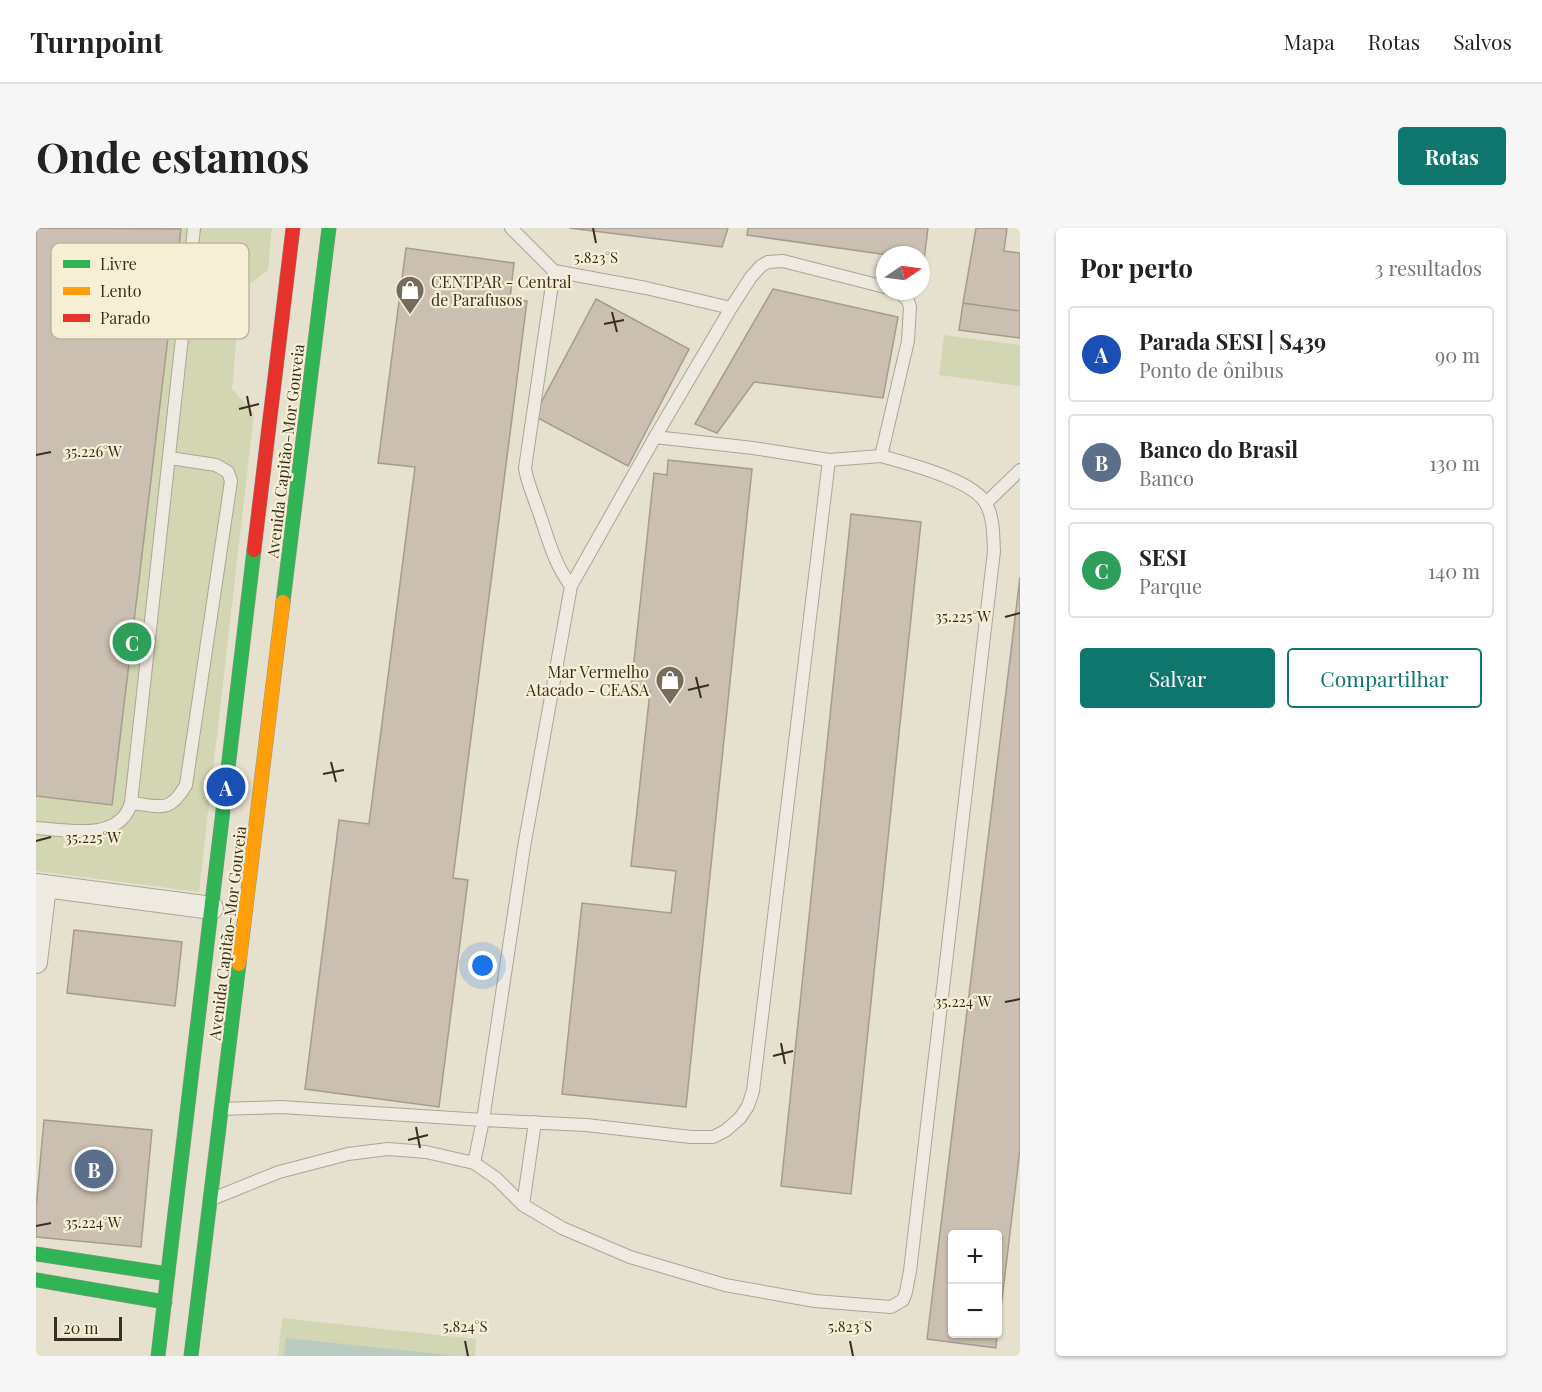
<!DOCTYPE html>
<html lang="pt">
<head>
<meta charset="utf-8">
<style>
	:root { --surface:#fff; --page:#f6f6f6; --text:#222; --muted:#767676; --line:#e0e0e0; --accent:#0f766e }
	body { margin:0; font-family:"Playfair Display",serif; background:var(--page); color:var(--text) }
	.controls { position:absolute; right:18px; bottom:18px; display:grid; overflow:hidden; border-radius:6px; box-shadow:0 2px 4px #0004 }
	.controls button { width:54px; height:54px; display:grid; place-items:center; padding:0; border:0; border-bottom:2px solid var(--line); background:var(--surface); color:var(--text); font:30px sans-serif }
	.compass { position:absolute; left:840px; top:18px; width:54px; height:54px; border-radius:50%; background:var(--surface); box-shadow:0 2px 4px #0004; rotate:77deg }
	.scale { position:absolute; left:18px; bottom:15px; width:68px; box-sizing:border-box; padding-left:6px; border:3px solid #3a2e1f; border-top:0; font-size:16px; line-height:21px; white-space:nowrap; color:#3a2e1f; -webkit-text-stroke:4px #f6efd6; paint-order:stroke }
	.you { position:absolute; left:447px; top:738px; width:21px; height:21px; margin:-15px; border:4px solid #fff; border-radius:50%; background:#1a73e8; box-shadow:0 0 0 9px #1a73e833 }
	.badge { display:grid; place-items:center; width:39px; height:39px; border-radius:50%; background:var(--accent); color:#fff; font-size:20px; font-weight:700 }
	.pin { position:absolute; translate:-50% -50%; border:3px solid #fff; box-shadow:0 2px 6px #0006 }
	.list { margin:0; padding:0; list-style:none }
	h2 { display:flex; justify-content:space-between; align-items:center; height:78px; margin:0; padding:0 24px; font-size:26px }
	h2 small { font-size:20px; font-weight:400; color:var(--muted) }
	.list li { display:grid; grid-template-columns:39px 1fr auto; gap:18px; align-items:center; box-sizing:border-box; height:96px; margin:0 12px 12px; padding:0 12px; border:2px solid var(--line); border-radius:6px }
	.list b { display:block; font-size:22px; white-space:nowrap }
	.list p { margin:0; font-size:20px; white-space:nowrap; color:var(--muted) }
	.list em { font-size:20px; font-style:normal; color:var(--muted) }
	.actions { display:flex; gap:12px; padding:18px 24px }
	.actions a { flex:1; padding:14px 0; border:2px solid var(--accent); border-radius:6px; text-align:center; font-size:21px; color:var(--accent) }
	.actions .main { background:var(--accent); color:#fff }
	.map { position:relative; flex:none; width:984px; height:1128px; overflow:hidden; border-radius:6px }
	header { display:flex; align-items:center; gap:36px; box-sizing:border-box; height:84px; padding:0 30px; background:var(--surface); border-bottom:2px solid var(--line) }
	header strong { font-size:28px }
	nav { display:flex; gap:33px; margin-inline-start:auto; font-size:21px }
	.intro { display:flex; align-items:center; justify-content:space-between; box-sizing:border-box; height:144px; padding:0 36px }
	h1 { margin:0; font-size:42px }
	.button { padding:15px 27px; border-radius:6px; background:var(--accent); color:#fff; font-size:21px; font-weight:700 }
	main { display:flex; gap:36px; padding:0 36px }
	aside { flex:1; background:var(--surface); border-radius:6px; box-shadow:0 2px 4px #0004 }
	.map>svg:first-child { display:block }
	.green { fill:#d3d6b2 }
	.water { fill:#bacbc2 }
	.building { fill:#cabfb0; stroke:#a69c8e; stroke-width:1.5 }
	.lines { fill:none; stroke-linecap:round; stroke-linejoin:round }
	.lane-casing { stroke:#aba598; stroke-width:14 }
	.street-casing { stroke:#aba598; stroke-width:24 }
	.fast-casing { stroke:#9b9488; stroke-width:15 }
	.slow-casing { stroke:#9b9488; stroke-width:15 }
	.jam-casing { stroke:#9b9488; stroke-width:15 }
	.lane { stroke:#eeeae1; stroke-width:12 }
	.street { stroke:#eeeae1; stroke-width:22 }
	.fast { stroke:#30b455; stroke-width:14 }
	.slow { stroke:#ff9f0a; stroke-width:14 }
	.jam { stroke:#e5322d; stroke-width:14 }
	.ticks { fill:none; stroke:#3a2e1f; stroke-width:2 }
	.labels { text-anchor:middle; dominant-baseline:central; stroke-width:4.5; stroke-linejoin:round; paint-order:stroke }
	.poi-label { font-size:16px; fill:#3a2e1f; stroke:#f6efd6; text-anchor:start }
	.street-label { font-size:16px; fill:#3a2e1f; stroke:#f6efd6 }
	.key { fill:#f6efd6; stroke:#beb59f; stroke-width:1.5 }
	.key-label { font-size:16px; fill:#3a2e1f }
	.ticks-label { font-size:15px; text-anchor:middle; fill:#3a2e1f; stroke:#f6efd6; stroke-width:4.5; stroke-linejoin:round; paint-order:stroke }
</style>
</head>
<body>
<header>
<strong>Turnpoint</strong>
<nav><a>Mapa</a><a>Rotas</a><a>Salvos</a></nav>
</header>
<div class="intro"><h1>Onde estamos</h1><a class="button">Rotas</a></div>
<main>
<div class="map">
<svg width="984" height="1128" viewBox="0 0 984 1128">
	<rect width="100%" height="100%" fill="#e6e0cf"/>
	<path class="green" d="M0,0H236L232,42L204,64L196,161L218,185L163,664L0,643Z
		M908,107L984,117V158L903,147Z
		M246,1090L440,1111L439,1128H242Z"/>
	<path class="water" d="M250,1110L413,1127V1128H248Z"/>
	<path class="building" d="M0,0L145,1L76,577L0,568Z
		M533,0H692L686,19Z
		M712,0H892L888,32H885V27H852L711,7Z
		M940,0H971L968,23L984,25V83L927,75Z
		M370,20L478,35L474,71L491,73L417,650L432,652L403,879L269,861L303,592L333,596L379,239L342,235Z
		M737,61L862,89L847,170L718,154L681,205L659,196Z
		M560,71L653,121L592,238L498,188Z
		M927,75L984,83V110L923,102Z
		M632,232L716,241L650,879L526,866L546,675L635,685L640,643L595,638L614,463L595,461L618,245L631,247Z
		M815,286L885,294L815,966L745,958Z
		M984,349V921L962,1105V1006H916V1106H961L960,1120L891,1111Z
		M38,702L146,714L139,778L31,765Z
		M8,892L116,902L105,1019L0,1009V980Z"/>
	<g class="lines">
		<g class="lane-casing">
			<path id="lane" d="M475,0L518,43L489,240C491,254 496,264 500,276C511,305 516,333 535,358
				M518,43L610,60L695,80
				M619,209L717,220L793,232
				M950,275L984,242
				M95,575C125,578 133,586 150,557L195,253L192,244L180,237L134,230
				M0,600C31,602 84,614 95,575L158,0
				M186,881L245,879L447,892L550,897L655,909H677L689,903L704,890L712,878L717,863L793,232L845,228
				M438,935L447,892L488,619L535,358L619,209L695,80L715,49L725,38L732,34L747,33L849,59
				M176,971L243,944L312,926L352,921L390,924L438,935L460,950L487,977L526,1000L594,1029L689,1057L779,1073L855,1079L867,1072L870,1064L874,1043L958,323C957,307 958,290 950,276C938,252 872,236 845,228L872,113L874,79L872,73L863,63
				M487,977L499,894"/>
		</g>
		<g class="street-casing">
			<path id="street" d="M0,657L176,680
				M0,734L9,658"/>
		</g>
		<g class="fast-casing">
			<path id="fast" d="M247,374L293,0
				M0,1026L132,1046
				M0,1052L129,1074
				M122,1128L218,322
				M155,1128L203,736"/>
		</g>
		<g class="slow-casing">
			<path id="slow" d="M203,736L247,374"/>
		</g>
		<g class="jam-casing">
			<path id="jam" d="M218,322L257,0"/>
		</g>
		<use href="#lane" class="lane"/>
		<use href="#street" class="street"/>
		<use href="#fast" class="fast"/>
		<use href="#slow" class="slow"/>
		<use href="#jam" class="jam"/>
	</g>
	<path class="ticks" d="M557,0L560,15M576,84L581,104M568,96L588,92M211,168L215,188M203,181L223,176M0,227L15,224M969,389L984,385M660,449L665,470M652,462L673,457M295,534L300,554M287,546L308,542M0,613L15,609M969,774L984,771M745,815L749,836M737,828L757,823M380,899L384,920M372,912L392,907M0,998L15,995M429,1113L432,1128M814,1113L817,1128"/>
	<defs>
		<g id="shop-pin" transform="scale(1.5)"><path d="M0 17L-7.5 6A9.5 9.5 0 1 1 7.5 6Z" fill="#766c5d" stroke="#f6efd6"/><path d="M-5-2.5h2.3a2.7 3.5 0 0 1 5.4 0H5L5.5 6h-11ZM-1.5-2.5h3a1.5 2.3 0 0 0-3 0Z" fill="#fff"/></g>
	</defs>
	<g fill-rule="evenodd">
		<use href="#shop-pin" x="374" y="62"/>
		<use href="#shop-pin" x="634" y="452"/>
	</g>
	<g class="labels">
		<g class="poi-label">
			<text x="395" y="53">CENTPAR - Central<tspan x="395" dy="18">de Parafusos</tspan></text>
			<text x="613" y="443" text-anchor="end">Mar Vermelho<tspan x="613" dy="18">Atacado - CEASA</tspan></text>
		</g>
		<g class="street-label">
			<text transform="translate(249 223) rotate(-83)">Avenida Capitão-Mor Gouveia</text>
			<text transform="translate(191 705) rotate(-83)">Avenida Capitão-Mor Gouveia</text>
		</g>
	</g>
	<rect x="15" y="15" width="198" height="96" rx="9" class="key"/>
	<rect x="27" y="32" width="27" height="8" fill="#30b455"/>
	<rect x="27" y="59" width="27" height="8" fill="#ff9f0a"/>
	<rect x="27" y="86" width="27" height="8" fill="#e5322d"/>
	<g class="key-label">
		<text x="64" y="42">Livre</text>
		<text x="64" y="69">Lento</text>
		<text x="64" y="96">Parado</text>
	</g>
	<g class="ticks-label">
		<text x="560" y="35">5.823°S</text>
		<text x="57" y="229">35.226°W</text>
		<text x="927" y="394">35.225°W</text>
		<text x="57" y="615">35.225°W</text>
		<text x="927" y="779">35.224°W</text>
		<text x="57" y="1000">35.224°W</text>
		<text x="429" y="1104">5.824°S</text>
		<text x="814" y="1104">5.823°S</text>
	</g>
</svg>
<div class="controls">
<button>+</button>
<button>−</button>
</div>
<svg class="compass" viewBox="-18 -18 36 36"><path d="M0-13l5 13h-10z" fill="#e53935"/><path d="M0 13l5-13h-10z" fill="#767676"/></svg>
<div class="scale">20 m</div>
<div class="you"></div>
<div class="pin badge" style="left:190px;top:559px;background:#1a4fb4">A</div>
<div class="pin badge" style="left:58px;top:941px;background:#5c6f8a">B</div>
<div class="pin badge" style="left:96px;top:414px;background:#2e9e5b">C</div>
</div>
<aside>
<h2>Por perto<small>3 resultados</small></h2>
<ul class="list">
<li><span class="badge" style="background:#1a4fb4">A</span><div><b>Parada SESI | S439</b><p>Ponto de ônibus</p></div><em>90 m</em></li>
<li><span class="badge" style="background:#5c6f8a">B</span><div><b>Banco do Brasil</b><p>Banco</p></div><em>130 m</em></li>
<li><span class="badge" style="background:#2e9e5b">C</span><div><b>SESI</b><p>Parque</p></div><em>140 m</em></li>
</ul>
<div class="actions"><a class="main">Salvar</a><a>Compartilhar</a></div>
</aside>
</main>
</body>
</html>
